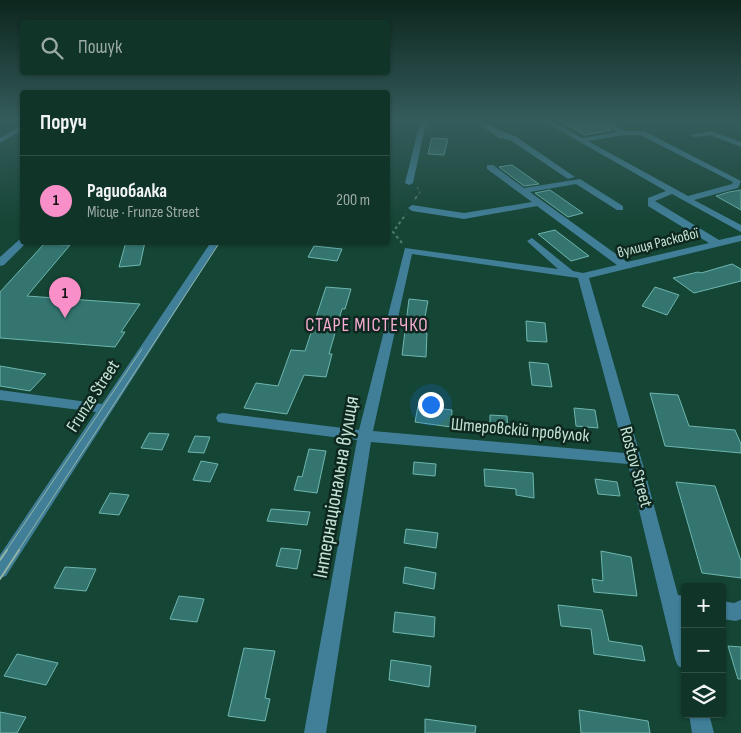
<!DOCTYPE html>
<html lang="uk">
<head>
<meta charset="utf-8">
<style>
	:root { --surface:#103428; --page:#1e3f34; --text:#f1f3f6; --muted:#9caaa8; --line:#304f45; --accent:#f98fc8 }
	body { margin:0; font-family:"Sofia Sans Condensed",sans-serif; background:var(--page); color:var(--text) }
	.controls { position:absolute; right:15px; bottom:15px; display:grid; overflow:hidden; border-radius:5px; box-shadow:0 1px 4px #0004 }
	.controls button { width:45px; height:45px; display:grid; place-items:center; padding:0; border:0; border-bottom:1px solid var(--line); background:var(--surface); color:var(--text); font:25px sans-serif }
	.you { position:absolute; left:430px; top:404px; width:18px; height:18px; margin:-12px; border:4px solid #fff; border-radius:50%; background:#1a73e8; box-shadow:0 0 0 8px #1a73e833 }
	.badge { display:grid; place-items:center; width:32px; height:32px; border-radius:50%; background:var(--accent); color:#111; font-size:16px; font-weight:700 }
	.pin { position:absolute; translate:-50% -41px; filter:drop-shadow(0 1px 2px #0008) }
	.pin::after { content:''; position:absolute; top:26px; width:18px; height:15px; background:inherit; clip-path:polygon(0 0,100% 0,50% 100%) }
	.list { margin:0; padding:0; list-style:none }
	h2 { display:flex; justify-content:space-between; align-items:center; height:65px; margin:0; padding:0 20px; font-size:21px }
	h2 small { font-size:16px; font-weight:400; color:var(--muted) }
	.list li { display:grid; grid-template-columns:32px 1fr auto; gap:15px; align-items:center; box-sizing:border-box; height:90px; padding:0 20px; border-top:1px solid var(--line) }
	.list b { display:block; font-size:19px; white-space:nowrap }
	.list p { margin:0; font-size:16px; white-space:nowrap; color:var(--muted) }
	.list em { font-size:16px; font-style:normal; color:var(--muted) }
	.icon { flex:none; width:28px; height:28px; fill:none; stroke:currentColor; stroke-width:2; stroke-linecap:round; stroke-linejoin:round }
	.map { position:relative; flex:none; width:741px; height:733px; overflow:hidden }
	.search { position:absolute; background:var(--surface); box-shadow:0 1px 4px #0004; left:20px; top:20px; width:370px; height:55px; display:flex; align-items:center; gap:12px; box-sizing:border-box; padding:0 18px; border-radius:5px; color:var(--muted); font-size:19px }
	.panel { position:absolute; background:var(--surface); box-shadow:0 1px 4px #0004; left:20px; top:90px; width:370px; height:155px; border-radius:5px }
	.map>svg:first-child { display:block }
	.building { fill:#347570; stroke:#6eb6af }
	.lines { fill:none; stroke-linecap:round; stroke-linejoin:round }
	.path-far1 { stroke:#517c6c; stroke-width:1; stroke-dasharray:2.5 2.5; stroke-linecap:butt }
	.path { stroke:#517c6c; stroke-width:2; stroke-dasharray:3 3; stroke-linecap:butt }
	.minor { fill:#417f99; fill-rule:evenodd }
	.tram-far1 { stroke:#90b4a5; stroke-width:1 }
	.tram { stroke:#90b4a5; stroke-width:2 }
	.labels { text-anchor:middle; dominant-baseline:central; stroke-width:5; stroke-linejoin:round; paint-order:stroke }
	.far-street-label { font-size:15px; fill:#c4e3d5; stroke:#0e281f }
	.street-label { font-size:18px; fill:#c4e3d5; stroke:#0e281f }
	.neighbourhood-label { font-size:19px; letter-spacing:1px; fill:#faaed5; stroke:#0e281f }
	.near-street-label { font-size:21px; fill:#c4e3d5; stroke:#0e281f }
</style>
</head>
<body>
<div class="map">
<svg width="741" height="733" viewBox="0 0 741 733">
	<rect width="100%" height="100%" fill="#154535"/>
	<path class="building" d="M561,122H598L611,130L585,135Z
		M432,138L448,139L444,155L428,154Z
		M512,165L539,184L524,186L499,167Z
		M550,190L583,213L568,217L535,193Z
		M741,190V210L716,196L729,192Z
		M555,230L589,256L571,261L538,234Z
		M126,242H145L140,265L119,267Z
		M44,244L70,245L27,296L140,304L121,332H125L115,347L0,338V292Z
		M314,246L342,249L337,261L308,257Z
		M732,264L741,269V281L694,293L673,278L698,272L701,273Z
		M326,287L351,289L345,309H342L329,354H332L326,377L304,375L287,414L244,408L256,383L278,386L291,350L305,351Z
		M655,287L679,295L667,315L642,306Z
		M409,299L428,301L422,332L427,333L426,357L402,355Z
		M526,321L545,323L547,342L527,341Z
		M529,362L548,364L552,387L532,385Z
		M0,366L46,374L30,391L0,386Z
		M650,393L678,395L689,426L735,430L741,444V453L665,446Z
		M418,406L452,410L451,427L415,422Z
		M574,408L595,410L598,428L576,426Z
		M490,415L507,416L508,431L490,429Z
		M149,433L169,434L162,450L141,448Z
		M195,436L210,437L204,453L188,452Z
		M309,449L326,451L317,493L294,490L298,476L302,477Z
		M201,461L218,464L210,482L193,480Z
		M414,462L436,464L435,476L413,474Z
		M484,469L533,473L534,498L516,495V489L485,486Z
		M595,479L617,482L620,496L598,494Z
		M676,482L715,486L741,561V578L702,573Z
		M110,493L129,495L119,515L99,513Z
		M271,509L310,512L307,525L267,521Z
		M406,529L438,533L436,548L404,543Z
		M281,548L301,550L297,569L276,566Z
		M601,551L631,557L637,596L594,592L592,579L603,581Z
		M65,567L96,569L86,591L54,588Z
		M405,567L436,573L434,589L403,583Z
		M179,596L204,599L197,622L170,619Z
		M558,605L602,610L609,641L642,646L645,661L594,654L591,629L561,626Z
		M395,612L435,617L434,637L393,632Z
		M728,646L741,647V679H738Z
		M244,648L275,651L265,698L270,699L265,721L228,716Z
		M17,654L58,663L46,685L4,676Z
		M391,660L431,666L429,687L389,680Z
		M579,710L648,721L650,733H581Z
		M0,712L26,717L17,733H0Z
		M425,719L476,726L475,733H425Z"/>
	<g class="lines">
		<path class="path-far1" d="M417,187L420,193L417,196"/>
		<path class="path" d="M415,199L418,195
			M402,243L393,232L406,214"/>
		<path class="minor" d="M420,122H426L413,183L409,185L405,183Z
			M476,122C490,122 501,133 515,136L575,177L568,179L510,140L499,138Z
			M545,122H552L582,138L617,132L600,122H608L625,131H644L741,181L738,188L694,200L741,225V232L672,194L655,201L719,240L741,235V241L589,278L643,465L678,595L685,596V614L683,613L685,622V669L678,666L675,659L628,464L371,442L326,733H304L357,440L223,423L218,422L216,418L218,414L223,413L359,430L405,248L558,269L529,243L527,241L532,238L573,271L583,273L617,265L537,206L464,219L412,211L408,208L412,205L464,213L532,202L487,169V165H493L524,188L580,179L623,206V210H617L576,184L530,192L627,262L709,243L648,206V198L666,191ZM624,135H640L733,182L732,184L688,196L588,141ZM412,254L578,278L625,453L373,431Z
			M22,125V130L0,143V138Z
			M711,131L741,142V147L710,135L695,137L691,135Z
			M22,239V242H26L25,244L4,265L0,266V257L19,240Z
			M211,242H220L6,576L0,578V555L96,412L0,400V390L102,404Z
			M741,600V619L736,621L722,619V601L734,603Z
			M689,714H709L714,733H692Z"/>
		<path class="tram-far1" d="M6,551L142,349
			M18,551L220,242"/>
		<path class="tram" d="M0,560L7,550
			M0,579L19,550"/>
	</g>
	<linearGradient id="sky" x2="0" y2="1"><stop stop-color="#0c261d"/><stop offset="0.54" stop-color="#355c5c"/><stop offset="1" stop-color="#355c5c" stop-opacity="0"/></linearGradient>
	<rect width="741" height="224" fill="url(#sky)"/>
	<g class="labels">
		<g class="far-street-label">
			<text transform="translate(658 243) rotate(-14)">вулиця Раскової</text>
		</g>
		<g class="street-label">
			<text transform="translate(93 396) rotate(-57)">Frunze Street</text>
			<text transform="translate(520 430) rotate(5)">Штеровскій провулок</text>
			<text transform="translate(636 467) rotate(75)">Rostov Street</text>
		</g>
		<g class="neighbourhood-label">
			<text x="367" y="325">СТАРЕ МІСТЕЧКО</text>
		</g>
		<g class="near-street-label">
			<text transform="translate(336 487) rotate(-80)">Інтернаціональна вулиця</text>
		</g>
	</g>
</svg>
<div class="controls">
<button>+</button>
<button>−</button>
<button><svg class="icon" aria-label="layers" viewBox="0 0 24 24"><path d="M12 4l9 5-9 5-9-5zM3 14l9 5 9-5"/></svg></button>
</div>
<div class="you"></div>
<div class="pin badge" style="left:65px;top:318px">1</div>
<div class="search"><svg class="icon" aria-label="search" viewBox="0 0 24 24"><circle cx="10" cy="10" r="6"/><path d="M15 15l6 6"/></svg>Пошук</div>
<section class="panel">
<h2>Поруч<small></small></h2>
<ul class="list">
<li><span class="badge">1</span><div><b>Радиобалка</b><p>Місце · Frunze Street</p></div><em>200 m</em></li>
</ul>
</section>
</div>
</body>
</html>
